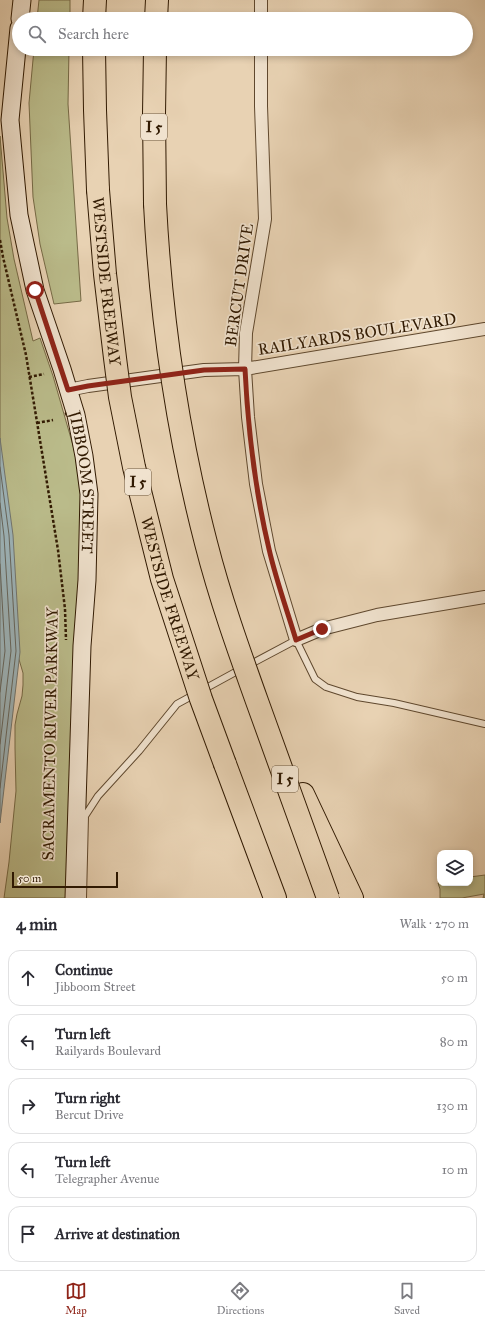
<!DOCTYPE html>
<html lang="en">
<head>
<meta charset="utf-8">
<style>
	:root { --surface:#fff; --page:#f7f7f7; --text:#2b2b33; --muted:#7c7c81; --line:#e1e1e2; --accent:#8f2418 }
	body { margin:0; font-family:"IM FELL Great Primer",serif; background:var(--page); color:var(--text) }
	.controls { position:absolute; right:12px; bottom:12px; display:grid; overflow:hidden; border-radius:8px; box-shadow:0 2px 6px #0003 }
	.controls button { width:36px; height:36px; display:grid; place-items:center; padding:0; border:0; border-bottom:1px solid var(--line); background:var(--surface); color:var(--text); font:20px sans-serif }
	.scale { position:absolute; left:12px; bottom:10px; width:106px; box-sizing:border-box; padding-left:4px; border:2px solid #311a02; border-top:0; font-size:11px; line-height:14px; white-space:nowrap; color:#311a02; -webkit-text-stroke:3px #f0e2ce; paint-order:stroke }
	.stop { position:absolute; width:12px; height:12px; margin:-9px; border:3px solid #8f2418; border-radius:50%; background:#fff }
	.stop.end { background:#8f2418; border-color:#fff; box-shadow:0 1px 4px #0008 }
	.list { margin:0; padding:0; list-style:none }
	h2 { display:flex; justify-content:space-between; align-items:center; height:52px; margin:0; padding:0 16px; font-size:17px }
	h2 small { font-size:13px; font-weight:400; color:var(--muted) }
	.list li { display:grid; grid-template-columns:26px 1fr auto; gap:12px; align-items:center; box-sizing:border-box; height:56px; margin:0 8px 8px; padding:0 8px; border:1px solid var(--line); border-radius:12px }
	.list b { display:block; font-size:15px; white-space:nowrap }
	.list p { margin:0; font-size:13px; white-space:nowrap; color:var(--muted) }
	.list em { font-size:13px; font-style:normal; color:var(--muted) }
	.icon { flex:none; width:22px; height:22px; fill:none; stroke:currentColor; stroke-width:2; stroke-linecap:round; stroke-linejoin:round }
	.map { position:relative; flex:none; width:485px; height:898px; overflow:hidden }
	.search { position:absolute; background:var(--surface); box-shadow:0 2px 6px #0003; left:12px; right:12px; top:12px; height:44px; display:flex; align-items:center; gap:10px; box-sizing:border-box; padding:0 14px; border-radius:22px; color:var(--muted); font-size:15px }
	.sheet { height:372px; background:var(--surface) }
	nav { display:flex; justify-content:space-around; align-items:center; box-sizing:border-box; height:56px; border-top:1px solid var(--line); background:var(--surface); font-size:11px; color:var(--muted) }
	nav a { display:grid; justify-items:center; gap:2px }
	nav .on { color:var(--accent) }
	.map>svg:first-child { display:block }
	.green { fill:#babb8a; stroke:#766a46 }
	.water { fill:#9db4b9; stroke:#727670 }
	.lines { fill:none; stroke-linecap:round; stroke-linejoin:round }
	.shore { stroke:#67675e; stroke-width:1 }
	.lane-casing { stroke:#5f482e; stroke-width:8 }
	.street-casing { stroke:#5f482e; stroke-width:14 }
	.secondary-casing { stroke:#311a02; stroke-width:19 }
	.highway-casing { stroke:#311a02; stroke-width:24 }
	.path { stroke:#311a02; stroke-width:2.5; stroke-dasharray:3 2; stroke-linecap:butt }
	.lane { stroke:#f0e2ce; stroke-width:6 }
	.street { stroke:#f0e2ce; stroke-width:12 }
	.secondary { stroke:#f0e2ce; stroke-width:17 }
	.highway { stroke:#e8d2b3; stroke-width:22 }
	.highway-bridge-casing { stroke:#311a02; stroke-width:24; stroke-linecap:butt }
	.highway-bridge { stroke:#e8d2b3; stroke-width:22 }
	.route { stroke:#8f2418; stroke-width:5 }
	.labels { text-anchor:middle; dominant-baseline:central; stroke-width:3.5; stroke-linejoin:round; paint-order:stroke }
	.shield { fill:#f0e2ce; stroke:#6a563f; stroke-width:1 }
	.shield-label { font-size:15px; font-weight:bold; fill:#311a02 }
	.street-label { font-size:16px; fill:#311a02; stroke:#f0e2ce }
</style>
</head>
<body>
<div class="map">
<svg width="485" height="898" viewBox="0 0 485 898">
	<rect width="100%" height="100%" fill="#e8d2b3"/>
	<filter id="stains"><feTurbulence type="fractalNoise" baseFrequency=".005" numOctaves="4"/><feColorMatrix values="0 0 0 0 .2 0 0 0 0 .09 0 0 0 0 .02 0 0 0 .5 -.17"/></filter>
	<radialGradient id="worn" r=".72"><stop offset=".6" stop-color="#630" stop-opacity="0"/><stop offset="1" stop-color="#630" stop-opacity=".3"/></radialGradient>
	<path class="green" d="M39,0H70V19H37Z
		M34,49H69L68,104L81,301L54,304L40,244L33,197L29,103Z
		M0,136L7,218L14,259L33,341L40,338L53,376L74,449L81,489V538L70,898H4L9,862L16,791L15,748V725L17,714L22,696L23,685V673L18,656L0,532Z
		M485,875V898H483L484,894L462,898H440V889L438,883H470V877Z"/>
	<path class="water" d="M0,438L13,535L20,652L0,823Z"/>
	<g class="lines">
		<path class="shore" d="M0,467L9,535L16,651L0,788
			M0,503L4,536L11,651L0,744
			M0,564L5,651L0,692"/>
		<g class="lane-casing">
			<path id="lane" d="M249,665L296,640L315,679L326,687L357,697L394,703L485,724
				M83,898L85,816L98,796L139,751L177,704L241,669"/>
		</g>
		<g class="street-casing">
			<path id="street" d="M261,19V0
				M261,49V106L265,219L246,333L245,369L248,417L256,484L269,551L296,640L322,629L377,615L485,597
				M68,390L88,386L204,370L245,369L485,329"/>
		</g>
		<g class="secondary-casing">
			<g id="secondary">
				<path d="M20,19L22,0"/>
				<path id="s1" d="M19,28L10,120L19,215L35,290L62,369L76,415L84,456L89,494L87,580L82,646L74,898"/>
			</g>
		</g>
		<g class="highway-casing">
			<path id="highway" d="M94,19L95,0
				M156,19L157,0
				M94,49L95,110L98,190
				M155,49L154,114L155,204
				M225,764L275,898
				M303,794L352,898"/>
		</g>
		<path class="path" d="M0,240L3,257L26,355L58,550L65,609L66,640
			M29,377L44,374
			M37,423L53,420"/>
		<use href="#lane" class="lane"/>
		<use href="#street" class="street"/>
		<use href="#secondary" class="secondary"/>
		<use href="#highway" class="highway"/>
		<g class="highway-bridge-casing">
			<g id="highway-bridge">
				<path id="s2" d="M98,190L105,274L115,358L120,397L134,467L162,579L201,699L225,764"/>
				<path d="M155,204C161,320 177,431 206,543C220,598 239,651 258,704C281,769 305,833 328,898"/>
			</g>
		</g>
		<use href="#highway-bridge" class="highway-bridge"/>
	</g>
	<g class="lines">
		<path class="route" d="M35,290L68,390L88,386L204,370L245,369C248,430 255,490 269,549C276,580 287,610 296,640L322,629"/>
	</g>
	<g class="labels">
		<g class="shield">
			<rect x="141" y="114" width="26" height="26" rx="3"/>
			<rect x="125" y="469" width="26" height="26" rx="3"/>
			<rect x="272" y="766" width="26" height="26" rx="3"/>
		</g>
		<g class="shield-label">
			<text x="154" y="127">I 5</text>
			<text x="138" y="482">I 5</text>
			<text x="285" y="779">I 5</text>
		</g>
		<g class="street-label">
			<text stroke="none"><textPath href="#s2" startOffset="92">WESTSIDE FREEWAY</textPath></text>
			<text transform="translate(239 285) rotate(-82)">BERCUT DRIVE</text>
			<text transform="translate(357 334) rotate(-9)">RAILYARDS BOULEVARD</text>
			<text stroke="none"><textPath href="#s1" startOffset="464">JIBBOOM STREET</textPath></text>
			<text stroke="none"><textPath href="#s2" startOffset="416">WESTSIDE FREEWAY</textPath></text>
			<text transform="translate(50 734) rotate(-89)">SACRAMENTO RIVER PARKWAY</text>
		</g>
	</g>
	<rect width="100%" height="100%" filter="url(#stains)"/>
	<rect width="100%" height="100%" fill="url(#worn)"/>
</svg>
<div class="controls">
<button><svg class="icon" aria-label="layers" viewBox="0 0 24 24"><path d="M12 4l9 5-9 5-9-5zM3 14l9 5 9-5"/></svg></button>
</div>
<div class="scale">50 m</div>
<div class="stop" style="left:35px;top:290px"></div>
<div class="stop end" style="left:322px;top:629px"></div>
<div class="search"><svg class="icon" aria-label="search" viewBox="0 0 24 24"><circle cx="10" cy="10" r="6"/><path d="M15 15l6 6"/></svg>Search here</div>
</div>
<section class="sheet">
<h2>4 min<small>Walk · 270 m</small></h2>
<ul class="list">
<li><svg class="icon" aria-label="ahead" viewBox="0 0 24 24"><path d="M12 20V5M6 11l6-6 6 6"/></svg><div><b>Continue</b><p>Jibboom Street</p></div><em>50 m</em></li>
<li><svg class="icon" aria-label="left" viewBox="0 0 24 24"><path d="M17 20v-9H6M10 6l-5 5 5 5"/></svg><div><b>Turn left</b><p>Railyards Boulevard</p></div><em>80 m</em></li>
<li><svg class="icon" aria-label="right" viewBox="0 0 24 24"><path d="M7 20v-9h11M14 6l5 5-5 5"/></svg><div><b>Turn right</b><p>Bercut Drive</p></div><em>130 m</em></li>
<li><svg class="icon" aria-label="left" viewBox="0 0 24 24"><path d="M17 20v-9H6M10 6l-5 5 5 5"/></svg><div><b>Turn left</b><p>Telegrapher Avenue</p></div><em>10 m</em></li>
<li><svg class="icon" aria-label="arrive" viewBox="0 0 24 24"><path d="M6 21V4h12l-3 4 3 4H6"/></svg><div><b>Arrive at destination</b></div></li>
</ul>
</section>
<nav>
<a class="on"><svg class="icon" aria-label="map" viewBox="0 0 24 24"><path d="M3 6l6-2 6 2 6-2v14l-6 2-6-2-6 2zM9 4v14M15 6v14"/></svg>Map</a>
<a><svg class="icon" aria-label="directions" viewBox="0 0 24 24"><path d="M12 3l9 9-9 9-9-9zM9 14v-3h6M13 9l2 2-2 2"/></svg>Directions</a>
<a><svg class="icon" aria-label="saved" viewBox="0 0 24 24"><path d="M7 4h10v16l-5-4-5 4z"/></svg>Saved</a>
</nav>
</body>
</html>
